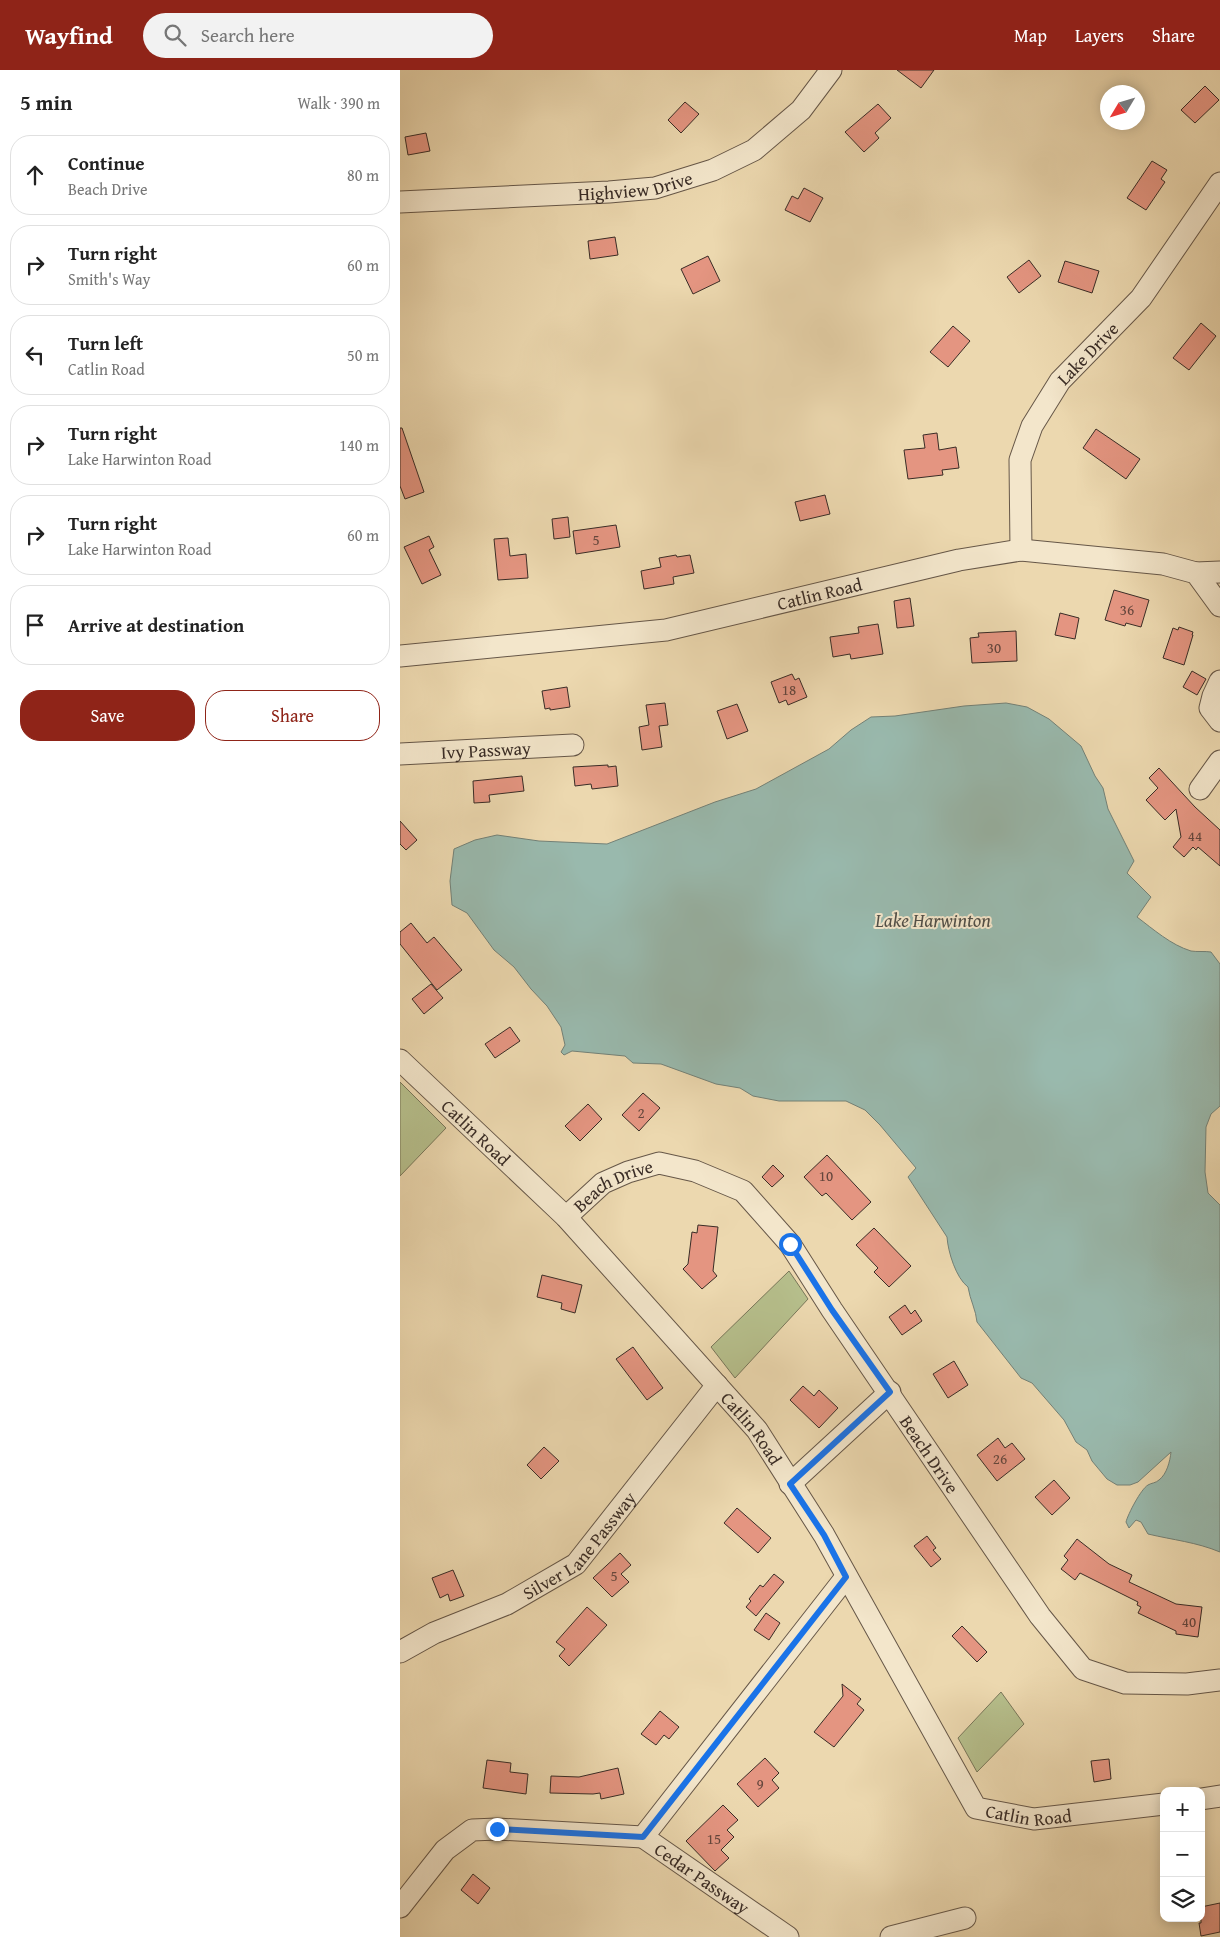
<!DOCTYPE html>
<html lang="en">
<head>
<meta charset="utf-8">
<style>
	:root { --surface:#fff; --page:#f2f2f2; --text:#222; --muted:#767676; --line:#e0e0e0; --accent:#8f2418 }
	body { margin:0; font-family:"Gentium Book Plus",serif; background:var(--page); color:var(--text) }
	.controls { position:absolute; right:15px; bottom:15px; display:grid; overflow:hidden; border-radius:10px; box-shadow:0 2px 12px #0003 }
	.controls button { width:45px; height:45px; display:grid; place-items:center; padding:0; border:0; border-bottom:1px solid var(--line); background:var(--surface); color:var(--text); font:25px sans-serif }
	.compass { position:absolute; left:700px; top:15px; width:45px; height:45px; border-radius:50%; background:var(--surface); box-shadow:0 2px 12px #0003; rotate:232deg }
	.stop { position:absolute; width:15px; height:15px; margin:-11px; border:4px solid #1a73e8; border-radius:50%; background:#fff }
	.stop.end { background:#1a73e8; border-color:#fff; box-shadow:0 1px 5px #0008 }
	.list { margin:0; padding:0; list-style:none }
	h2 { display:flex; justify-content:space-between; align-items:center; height:65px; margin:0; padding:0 20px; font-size:21px }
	h2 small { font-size:16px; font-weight:400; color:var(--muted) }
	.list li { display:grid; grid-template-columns:32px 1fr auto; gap:15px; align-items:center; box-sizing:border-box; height:80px; margin:0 10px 10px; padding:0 10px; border:1px solid var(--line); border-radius:20px }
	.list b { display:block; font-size:19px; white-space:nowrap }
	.list p { margin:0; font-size:16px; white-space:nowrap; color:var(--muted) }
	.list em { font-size:16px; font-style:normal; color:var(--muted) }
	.actions { display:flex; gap:10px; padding:15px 20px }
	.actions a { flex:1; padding:11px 0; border:1px solid var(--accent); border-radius:20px; text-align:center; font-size:18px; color:var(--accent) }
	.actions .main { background:var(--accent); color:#fff }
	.icon { flex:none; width:28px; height:28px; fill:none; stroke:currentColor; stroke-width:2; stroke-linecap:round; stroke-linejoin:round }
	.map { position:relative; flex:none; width:820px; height:1867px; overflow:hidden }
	header { display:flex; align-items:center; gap:30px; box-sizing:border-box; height:70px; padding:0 25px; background:var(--accent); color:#fff }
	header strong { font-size:24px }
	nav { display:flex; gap:28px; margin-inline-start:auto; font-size:18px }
	.search { width:350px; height:45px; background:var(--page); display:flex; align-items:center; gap:12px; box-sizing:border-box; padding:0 18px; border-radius:28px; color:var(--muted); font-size:19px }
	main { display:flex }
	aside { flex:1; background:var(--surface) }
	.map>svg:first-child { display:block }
	.green { fill:#b6bf8c; stroke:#787659 }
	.water { fill:#99b9ad; stroke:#738177 }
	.building { fill:#e49581; stroke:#392c26 }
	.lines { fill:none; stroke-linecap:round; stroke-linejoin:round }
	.minor-casing { stroke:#665748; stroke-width:23 }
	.minor { stroke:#f3e6cb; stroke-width:21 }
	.route { stroke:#1a73e8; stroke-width:6 }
	.labels { text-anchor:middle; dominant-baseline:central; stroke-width:4; stroke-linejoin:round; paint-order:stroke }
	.number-label { font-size:15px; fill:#64463d }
	.street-label { font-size:18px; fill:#392c26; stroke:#f3e6cb }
	.water-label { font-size:19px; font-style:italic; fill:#514f48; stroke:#f3e6cb }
</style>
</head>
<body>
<header>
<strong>Wayfind</strong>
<div class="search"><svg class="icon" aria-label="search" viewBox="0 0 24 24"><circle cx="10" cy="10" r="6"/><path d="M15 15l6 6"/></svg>Search here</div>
<nav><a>Map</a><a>Layers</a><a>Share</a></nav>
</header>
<main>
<aside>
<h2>5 min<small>Walk · 390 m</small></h2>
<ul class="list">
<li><svg class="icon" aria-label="ahead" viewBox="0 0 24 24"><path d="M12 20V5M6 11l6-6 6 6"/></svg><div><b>Continue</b><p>Beach Drive</p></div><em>80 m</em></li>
<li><svg class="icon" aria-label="right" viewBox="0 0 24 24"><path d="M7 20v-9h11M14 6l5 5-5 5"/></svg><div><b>Turn right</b><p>Smith's Way</p></div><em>60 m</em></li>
<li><svg class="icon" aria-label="left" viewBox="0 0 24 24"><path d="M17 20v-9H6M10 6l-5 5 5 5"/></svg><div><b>Turn left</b><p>Catlin Road</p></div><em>50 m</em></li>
<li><svg class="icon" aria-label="right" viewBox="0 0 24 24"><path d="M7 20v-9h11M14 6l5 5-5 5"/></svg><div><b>Turn right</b><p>Lake Harwinton Road</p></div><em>140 m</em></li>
<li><svg class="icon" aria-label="right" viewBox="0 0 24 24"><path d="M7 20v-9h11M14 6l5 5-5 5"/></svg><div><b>Turn right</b><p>Lake Harwinton Road</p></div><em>60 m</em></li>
<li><svg class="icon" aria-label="arrive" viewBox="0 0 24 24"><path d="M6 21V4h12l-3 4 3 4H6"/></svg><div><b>Arrive at destination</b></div></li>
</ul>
<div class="actions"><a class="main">Save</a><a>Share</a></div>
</aside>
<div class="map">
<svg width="820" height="1867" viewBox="0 0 820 1867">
	<rect width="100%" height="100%" fill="#ecd8af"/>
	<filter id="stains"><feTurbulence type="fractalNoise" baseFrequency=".004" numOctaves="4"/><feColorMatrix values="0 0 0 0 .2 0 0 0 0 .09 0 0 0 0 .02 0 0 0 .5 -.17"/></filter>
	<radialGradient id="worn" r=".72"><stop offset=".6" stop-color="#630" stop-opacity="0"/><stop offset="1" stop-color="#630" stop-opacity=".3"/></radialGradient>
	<path class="green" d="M0,1012L46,1058L0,1106Z
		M389,1201L408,1229L335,1308L311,1277Z
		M601,1622L624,1654L577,1702L558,1668Z"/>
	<path class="water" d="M606,633L627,637L649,649L681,676L695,706L703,718L708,739L734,791L727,803L751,827L737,847C753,859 771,875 791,881C797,882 805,881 811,882L820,894V1036L811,1044L806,1057L805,1102L808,1123L820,1135V1482C796,1472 773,1470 748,1464L741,1452L736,1450L729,1458L726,1452C728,1444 741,1419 748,1415C751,1413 756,1413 759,1410C767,1404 770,1391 771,1382L738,1412L730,1415H717L707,1409L692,1391L687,1380L676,1372L664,1350L632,1313L621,1308L577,1252C576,1240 570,1230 568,1217C556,1208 548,1182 547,1167L508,1107L516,1098L480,1055L465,1040L446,1031H379L353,1026L340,1018L316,1014L261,994L233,993L225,986L172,981L164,985L161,982L165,975L161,957L147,936L131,919L114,897L94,880L67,843L52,835L50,811L54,779L75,770L97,765L139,771L207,774L315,732L356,719L429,679L451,660L471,647L495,646L564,636Z"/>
	<path class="building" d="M497,0H534L521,18Z
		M805,16L819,30L795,53L781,40Z
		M285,32L299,44L281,63L268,50Z
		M478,34L491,48L475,63L479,68L464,82L445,62Z
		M26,63L30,81L8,85L5,67Z
		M752,91L767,100L761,109L765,112L746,140L727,128Z
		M404,118L423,128L410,152L385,140L392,126L398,129Z
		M215,167L218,185L190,189L188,171Z
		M308,186L320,211L293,224L281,199Z
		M629,190L641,206L619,223L607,207Z
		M665,191L699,201L692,223L658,212Z
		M801,253L816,266L789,300L773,288Z
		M553,256L570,271L548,297L530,282Z
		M0,358H2L24,422L5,429L0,416Z
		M696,359L740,389L726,409L683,378Z
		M537,363L539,380L556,377L559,398L542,400L543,405L508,409L504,380L525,378L523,365Z
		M425,425L430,444L400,451L395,432Z
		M168,447L170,467L154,469L152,449Z
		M216,455L220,477L176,484L173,461Z
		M29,466L34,477L29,480L41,505L22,514L4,477Z
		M108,468L110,486L126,484L128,508L98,510L94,469Z
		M276,485L277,487L290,485L294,503L273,507L274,514L244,519L241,501L261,497L259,488Z
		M714,520L749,530L741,557L726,553L725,556L705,550Z
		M510,528L514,556L497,558L494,531Z
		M660,543L679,548L675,569L655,565Z
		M478,554L483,584L451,589L450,584L433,587L430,567L459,563L458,557Z
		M779,557L793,562L792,565H793L784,595L763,588L773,558L778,560Z
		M616,561L617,591L572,593L570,568L579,567L578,563Z
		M792,601L806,609L797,625L783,617Z
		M392,604L395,610L399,608L407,627L388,635L386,630L379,633L371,612Z
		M167,617L170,637L150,640V638L145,639L142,621Z
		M265,633L268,655L259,656L262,677L242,680L239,657L249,655L246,635Z
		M337,634L348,661L327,669L317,641Z
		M208,695V697L216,696L218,716L192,719L191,714L175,716L173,697Z
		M759,698L795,737L820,760V796L798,777L796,780L793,777L784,787L773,777L781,767L776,739L765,750L746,730L758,718L749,708Z
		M122,706L124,721L89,725L90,732L74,733L73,711Z
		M0,751L17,770L6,780L0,774Z
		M11,853L27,873L34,867L62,900L37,920L0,874V862Z
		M31,914L43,928L24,944L12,929Z
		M110,957L120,971L95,988L85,974Z
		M243,1023L260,1038L239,1061L222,1045Z
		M188,1034L202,1049L180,1071L165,1056Z
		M427,1085L471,1132L452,1150L426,1123L422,1126L404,1107Z
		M373,1095L384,1106L372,1117L362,1107Z
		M298,1155L318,1157L313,1201L317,1206L302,1219L283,1199L288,1194L292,1162L297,1163Z
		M474,1158L511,1196L489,1217L474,1202L478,1198L456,1175Z
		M142,1205L182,1215L175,1243L161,1239L162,1233L137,1227Z
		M505,1235L511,1244L515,1240L522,1251L502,1265L489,1247Z
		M233,1277L263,1318L247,1330L216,1289Z
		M554,1291L568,1315L548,1328L533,1304Z
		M403,1316L414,1326L419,1320L438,1338L419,1358L390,1330Z
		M598,1368L605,1378L612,1373L625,1389L597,1411L577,1385Z
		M144,1377L159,1391L141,1409L127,1395Z
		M654,1410L670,1428L652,1445L635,1427Z
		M337,1438L371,1468L358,1483L324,1453Z
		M527,1466L536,1478L533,1480L541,1489L531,1497L514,1476Z
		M677,1469L709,1494L732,1505L729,1512L776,1534L802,1537L798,1567L776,1564V1561L738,1543L741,1537L737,1535L738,1532L680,1503L675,1510L665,1502L661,1499L668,1490L664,1486Z
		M220,1483L231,1495L221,1504L229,1512L212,1527L193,1508Z
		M53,1500L64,1526L50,1531L48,1524L40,1528L32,1508Z
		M374,1504L384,1512L356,1546L346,1537L351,1531L349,1529L360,1515L363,1517Z
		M187,1537L207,1555L169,1596L159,1586L165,1579L156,1572Z
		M366,1543L380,1553L369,1570L354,1560Z
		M562,1556L587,1582L577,1592L552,1566Z
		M442,1614L461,1629L457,1634L464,1640L434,1677L414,1662L443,1626Z
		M260,1641L279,1657L269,1669L264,1665L256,1675L241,1664Z
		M365,1688L379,1703L372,1710L379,1718L358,1737L337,1714Z
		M709,1689L711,1709L694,1712L691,1691Z
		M87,1690L111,1693L110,1702L128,1704L126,1724L83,1718Z
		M218,1698L224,1724L201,1729L200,1723L193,1724L150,1723L151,1706L179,1707Z
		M323,1735L338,1750L327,1760L334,1767L321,1780L329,1788L315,1801L286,1771Z
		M73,1804L90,1818L78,1834L61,1820Z
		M820,1833V1862L801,1866L799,1853H801V1837Z"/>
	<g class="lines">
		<g class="minor-casing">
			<g id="minor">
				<path id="s1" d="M0,132L209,122L255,118L313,100L354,80L401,40L431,0"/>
				<path id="s2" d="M621,480L620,390L632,356L660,311L741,228L820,113"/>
				<path d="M796,503L820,502"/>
				<path id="s3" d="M0,586L266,560L559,490L621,480L763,494L796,503L820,536"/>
				<path d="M820,611L813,626L810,638L820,651"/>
				<path id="s4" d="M0,684L173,675"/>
				<path d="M800,719L820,691"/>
				<path id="s5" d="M0,990L166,1147L357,1360L424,1465L576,1738L634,1749L764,1734"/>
				<path id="s6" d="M166,1147L203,1113L228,1102L259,1093L295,1101L343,1121L390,1174L432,1240L640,1546L683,1599L725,1613L787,1614L820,1610"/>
				<path d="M390,1414L490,1322"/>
				<path id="s7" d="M0,1582L34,1563L107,1534L176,1494L317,1315"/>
				<path d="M801,1729L820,1726"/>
				<path id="s8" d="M243,1767L388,1867"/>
				<path d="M0,1837L45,1780L72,1760L97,1759L243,1767L446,1507"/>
				<path d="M491,1867L565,1848"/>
			</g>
		</g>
		<use href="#minor" class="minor"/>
	</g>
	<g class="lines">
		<path class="route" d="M97,1759L243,1767L446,1507L424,1465L390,1414L490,1322L432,1240L390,1174"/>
	</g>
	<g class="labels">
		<g class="number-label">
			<text x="196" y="469">5</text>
			<text x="727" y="539">36</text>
			<text x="594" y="577">30</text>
			<text x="389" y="619">18</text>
			<text x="795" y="765">44</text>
			<text x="241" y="1042">2</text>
			<text x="426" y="1105">10</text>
			<text x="600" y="1388">26</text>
			<text x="214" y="1505">5</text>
			<text x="789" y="1551">40</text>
			<text x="360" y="1713">9</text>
			<text x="314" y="1768">15</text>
		</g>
		<g class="street-label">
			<text stroke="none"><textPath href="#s1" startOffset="236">Highview Drive</textPath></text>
			<text stroke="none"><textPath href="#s2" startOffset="218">Lake Drive</textPath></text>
			<text stroke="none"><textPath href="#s3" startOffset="425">Catlin Road</textPath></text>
			<text stroke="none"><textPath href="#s4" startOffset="86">Ivy Passway</textPath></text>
			<text stroke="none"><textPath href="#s5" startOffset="105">Catlin Road</textPath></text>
			<text stroke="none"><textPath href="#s6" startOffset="58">Beach Drive</textPath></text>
			<text stroke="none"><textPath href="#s5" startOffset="510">Catlin Road</textPath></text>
			<text stroke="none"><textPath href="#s6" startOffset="522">Beach Drive</textPath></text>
			<text stroke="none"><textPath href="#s7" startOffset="212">Silver Lane Passway</textPath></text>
			<text stroke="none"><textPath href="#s5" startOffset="1005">Catlin Road</textPath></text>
			<text stroke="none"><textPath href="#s8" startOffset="72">Cedar Passway</textPath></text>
		</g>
		<g class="water-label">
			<text x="533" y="850">Lake Harwinton</text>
		</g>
	</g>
	<rect width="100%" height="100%" filter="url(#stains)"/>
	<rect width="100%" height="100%" fill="url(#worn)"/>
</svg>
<div class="controls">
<button>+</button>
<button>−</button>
<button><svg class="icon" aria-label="layers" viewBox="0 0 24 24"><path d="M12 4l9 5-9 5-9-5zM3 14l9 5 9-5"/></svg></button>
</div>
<svg class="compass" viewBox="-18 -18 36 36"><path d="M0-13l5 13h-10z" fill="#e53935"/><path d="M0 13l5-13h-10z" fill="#767676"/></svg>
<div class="stop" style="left:390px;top:1174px"></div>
<div class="stop end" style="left:97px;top:1759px"></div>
</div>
</main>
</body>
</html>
